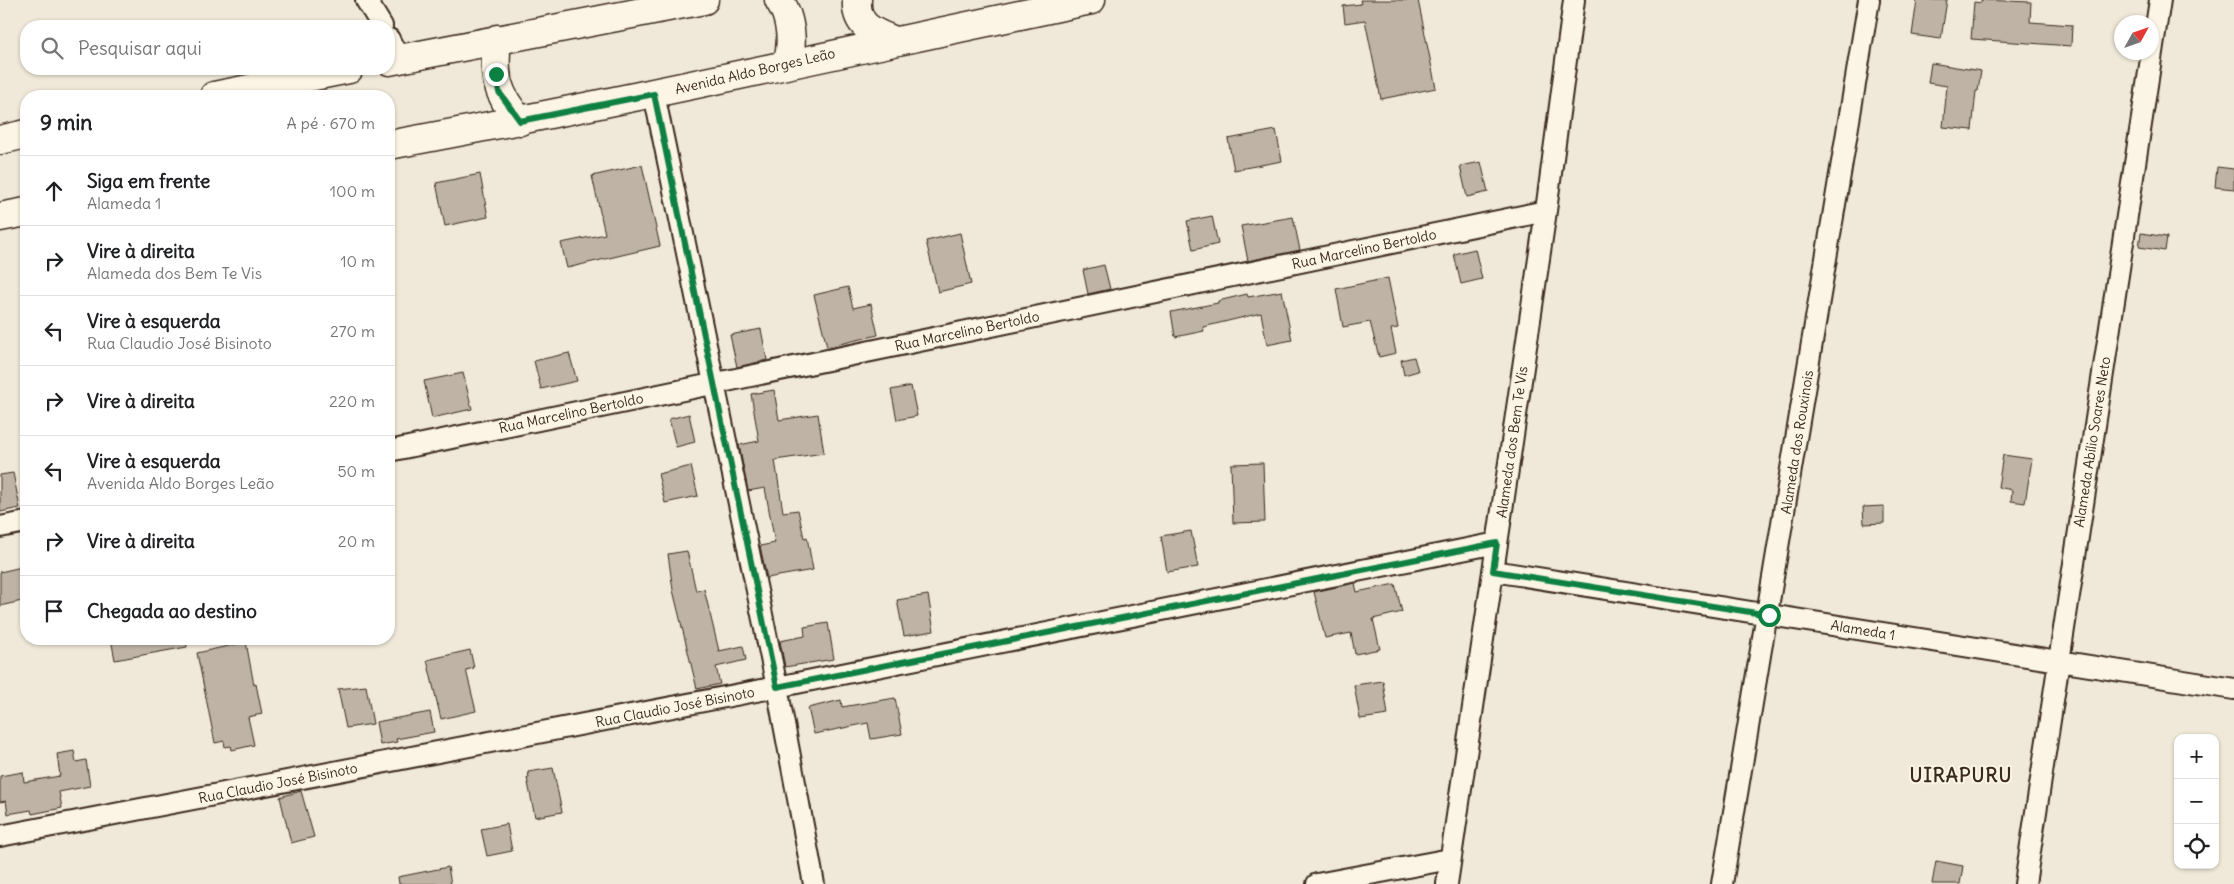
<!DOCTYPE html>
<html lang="pt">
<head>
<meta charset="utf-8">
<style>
	:root { --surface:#fff; --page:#f2f2f2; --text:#202124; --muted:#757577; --line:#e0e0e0 }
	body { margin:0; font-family:Delius,sans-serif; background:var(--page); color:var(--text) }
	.controls { position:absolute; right:15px; bottom:15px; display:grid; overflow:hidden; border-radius:10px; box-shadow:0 1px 4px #0004 }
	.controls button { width:45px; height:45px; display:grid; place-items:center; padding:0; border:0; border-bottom:1px solid var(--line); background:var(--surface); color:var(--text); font:25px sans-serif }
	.compass { position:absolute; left:2114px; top:15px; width:45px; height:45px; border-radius:50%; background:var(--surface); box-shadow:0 1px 4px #0004; rotate:50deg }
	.stop { position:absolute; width:15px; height:15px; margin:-11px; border:4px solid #0b8043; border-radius:50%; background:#fff }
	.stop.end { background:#0b8043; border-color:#fff; box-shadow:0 1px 5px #0008 }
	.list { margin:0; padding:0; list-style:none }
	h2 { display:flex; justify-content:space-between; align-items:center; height:65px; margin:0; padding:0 20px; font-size:21px }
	h2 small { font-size:16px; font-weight:400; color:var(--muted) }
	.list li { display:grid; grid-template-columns:32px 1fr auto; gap:15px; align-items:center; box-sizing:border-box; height:70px; padding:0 20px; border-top:1px solid var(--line) }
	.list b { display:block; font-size:19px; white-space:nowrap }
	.list p { margin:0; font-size:16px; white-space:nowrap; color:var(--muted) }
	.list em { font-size:16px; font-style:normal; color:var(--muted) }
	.icon { flex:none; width:28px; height:28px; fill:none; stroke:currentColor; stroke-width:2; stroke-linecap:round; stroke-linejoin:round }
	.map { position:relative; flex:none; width:2234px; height:884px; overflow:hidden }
	.search { position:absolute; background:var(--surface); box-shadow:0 1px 4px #0004; left:20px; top:20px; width:375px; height:55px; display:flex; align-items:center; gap:12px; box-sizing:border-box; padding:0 18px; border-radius:20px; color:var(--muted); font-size:19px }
	.panel { position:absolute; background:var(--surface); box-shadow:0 1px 4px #0004; left:20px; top:90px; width:375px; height:555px; border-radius:20px }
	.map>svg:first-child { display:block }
	.building { fill:#beb3a4; stroke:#3b2a1e }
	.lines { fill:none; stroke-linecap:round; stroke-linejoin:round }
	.street-casing { stroke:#3b2a1e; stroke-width:24 }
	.secondary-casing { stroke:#3b2a1e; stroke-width:31 }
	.street { stroke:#fcf5e5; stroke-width:20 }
	.secondary { stroke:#fcf5e5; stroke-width:28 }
	.route { stroke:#0b8043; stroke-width:6 }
	.labels { text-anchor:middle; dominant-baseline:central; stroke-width:4; stroke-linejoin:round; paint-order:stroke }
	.street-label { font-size:14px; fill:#3b2a1e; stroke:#fcf5e5 }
	.district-label { font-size:19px; font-weight:bold; letter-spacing:1px; fill:#3b2a1e; stroke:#fcf5e5 }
</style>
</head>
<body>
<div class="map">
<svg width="2234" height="884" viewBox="0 0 2234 884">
	<rect width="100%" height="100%" fill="#f0e9d9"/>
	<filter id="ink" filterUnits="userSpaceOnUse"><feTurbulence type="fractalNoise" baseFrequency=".02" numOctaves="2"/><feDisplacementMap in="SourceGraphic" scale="10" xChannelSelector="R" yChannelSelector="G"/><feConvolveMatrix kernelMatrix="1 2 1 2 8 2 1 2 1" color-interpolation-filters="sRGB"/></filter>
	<g filter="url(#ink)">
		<path class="building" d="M1360,0H1418L1436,88L1381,99L1365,20L1345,23L1343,6L1361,4Z
			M1917,0H1947L1941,39L1912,35Z
			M1981,0L2031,2L2030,22L2072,25L2071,46L1971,39L1974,2L1981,3Z
			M1931,63L1981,71L1978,91H1976L1972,130L1943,127L1947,86L1928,83Z
			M1276,130L1282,161L1234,170L1228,139Z
			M1481,162L1488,192L1467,197L1460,166Z
			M642,165L660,246L567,268L561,243L605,234L592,176Z
			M2217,167L2234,169V189L2215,187Z
			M480,174L488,217L445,226L436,183Z
			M1212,216L1218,244L1193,250L1187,221Z
			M1293,217L1300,250L1248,261L1241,226Z
			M960,233L971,284L938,292L926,241Z
			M2141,233L2167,237L2165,251L2139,247Z
			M1475,249L1482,279L1461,284L1454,254Z
			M1104,265L1110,289L1088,294L1083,270Z
			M1388,278L1398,328L1391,329L1396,353L1379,357L1370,322L1343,327L1336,289Z
			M848,287L853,308L871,304L878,335L827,347L814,295Z
			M1282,291L1292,340L1267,345L1261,313L1203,327L1204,331L1175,337L1171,312L1218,303V301L1247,294L1248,297Z
			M761,329L767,360L737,367L730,335Z
			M569,353L577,381L541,389L534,361Z
			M1414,357L1418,371L1404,375L1401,360Z
			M463,373L472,409L432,418L424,381Z
			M911,386L917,416L897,420L891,390Z
			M774,390L779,420L818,414L824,453L775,460L783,512L798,510L804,538L807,537L813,570L767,578L760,546L775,543L765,488L748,491L739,445L759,441L751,394Z
			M689,414L695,442L676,447L669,419Z
			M2003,455L2032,459L2025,503L2011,501L2012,490L1998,487Z
			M1263,463L1265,522L1233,523L1231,464Z
			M691,466L698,496L665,503L658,474Z
			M13,473L20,508L0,512V475Z
			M1884,506V523L1864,524L1863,507Z
			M1191,531L1198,567L1167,572L1161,536Z
			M687,551L696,591L704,589L719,651L743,646L746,660L716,667L720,684L697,689L673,590L668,554Z
			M26,566V600L0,606V572Z
			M1355,583L1357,592L1395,584L1402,612L1373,619L1380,649L1355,654L1351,633L1325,638L1314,592Z
			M928,595L934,631L904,636L897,600Z
			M828,623L834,659L785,667L780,641L805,636L804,627Z
			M111,639H186L187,647L115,660Z
			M246,642L254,685L256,684L262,714L248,717L254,745L232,750L231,746L225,747L224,741L215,743L197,653Z
			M470,650L474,668L466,670L476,711L441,719L427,660Z
			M1383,681L1388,715L1360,719L1354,685Z
			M366,686L373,724L346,728L338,689Z
			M895,698L902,734L871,739L868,723L814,734L808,708L841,700L842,707Z
			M430,712L434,732L396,739L397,742L380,745L376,722Z
			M74,751L76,762L86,760L90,786L59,792L62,808L32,814L31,810L8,814L6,801L0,802V776L23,772L24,782L60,776L57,754Z
			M553,768L562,812L535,817L527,778H529L528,772Z
			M301,791L314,837L291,843L280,797Z
			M507,824L512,851L487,856L481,829Z
			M1936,861L1963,866L1960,884H1932Z
			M448,867L451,884H399L398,877Z"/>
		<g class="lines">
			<g class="street-casing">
				<path id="street" d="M366,0L382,26
					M389,39L399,59
					M654,94L777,687L814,884
					M389,451L1546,211
					M0,527L26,522
					M1493,571L2234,689
					M0,836L777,687L1497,543
					M1317,884L1450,859
					M1447,884L1546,211L1574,0
					M1722,884L1869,0
					M2025,884L2160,0"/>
			</g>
			<g class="secondary-casing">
				<path id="secondary" d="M779,0C791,17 794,44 787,64
					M857,0C855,27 875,33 895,41
					M497,39C493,76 496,93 520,121
					M389,61L704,0
					M214,96L349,69
					M0,140L26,134
					M389,145C624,102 857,49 1091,0
					M0,217L26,212"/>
			</g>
			<use href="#street" class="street"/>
			<use href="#secondary" class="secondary"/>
		</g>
	</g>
	<g class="lines" filter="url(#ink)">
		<path class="route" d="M496,74L499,92L520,121L654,94L777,687L1497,543L1493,571L1769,615"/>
	</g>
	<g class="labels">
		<g class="street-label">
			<text transform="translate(755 71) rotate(-13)">Avenida Aldo Borges Leão</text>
			<text transform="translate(1364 249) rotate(-12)">Rua Marcelino Bertoldo</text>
			<text transform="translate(967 331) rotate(-12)">Rua Marcelino Bertoldo</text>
			<text transform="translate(571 413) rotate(-12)">Rua Marcelino Bertoldo</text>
			<text transform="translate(1512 442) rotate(-82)">Alameda dos Bem Te Vis</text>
			<text transform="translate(1797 442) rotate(-81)">Alameda dos Rouxinois</text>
			<text transform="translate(2092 442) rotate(-81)">Alameda Abílio Soares Neto</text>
			<text transform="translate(1863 630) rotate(9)">Alameda 1</text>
			<text transform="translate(675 707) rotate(-11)">Rua Claudio José Bisinoto</text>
			<text transform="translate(278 783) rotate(-11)">Rua Claudio José Bisinoto</text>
		</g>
		<g class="district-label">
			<text x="1961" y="775">UIRAPURU</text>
		</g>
	</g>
</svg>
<div class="controls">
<button>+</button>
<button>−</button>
<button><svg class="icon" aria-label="locate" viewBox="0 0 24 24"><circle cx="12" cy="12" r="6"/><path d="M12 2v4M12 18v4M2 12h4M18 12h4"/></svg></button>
</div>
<svg class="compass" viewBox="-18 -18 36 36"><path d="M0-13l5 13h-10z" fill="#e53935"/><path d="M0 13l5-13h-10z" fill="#757577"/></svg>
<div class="stop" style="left:1769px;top:615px"></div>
<div class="stop end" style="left:496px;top:74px"></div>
<div class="search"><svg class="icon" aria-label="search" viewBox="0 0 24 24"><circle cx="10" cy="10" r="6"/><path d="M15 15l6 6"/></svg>Pesquisar aqui</div>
<section class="panel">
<h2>9 min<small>A pé · 670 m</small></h2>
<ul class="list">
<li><svg class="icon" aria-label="ahead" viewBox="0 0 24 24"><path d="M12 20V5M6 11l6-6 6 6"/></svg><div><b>Siga em frente</b><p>Alameda 1</p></div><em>100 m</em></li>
<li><svg class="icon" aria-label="right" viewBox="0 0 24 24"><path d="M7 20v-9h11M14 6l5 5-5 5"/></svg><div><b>Vire à direita</b><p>Alameda dos Bem Te Vis</p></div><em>10 m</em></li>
<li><svg class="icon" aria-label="left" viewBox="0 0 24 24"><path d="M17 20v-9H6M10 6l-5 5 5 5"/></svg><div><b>Vire à esquerda</b><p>Rua Claudio José Bisinoto</p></div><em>270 m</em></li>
<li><svg class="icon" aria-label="right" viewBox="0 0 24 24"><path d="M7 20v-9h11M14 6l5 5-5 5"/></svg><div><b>Vire à direita</b></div><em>220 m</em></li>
<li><svg class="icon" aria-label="left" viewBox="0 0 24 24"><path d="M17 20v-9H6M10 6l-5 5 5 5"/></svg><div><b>Vire à esquerda</b><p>Avenida Aldo Borges Leão</p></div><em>50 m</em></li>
<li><svg class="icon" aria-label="right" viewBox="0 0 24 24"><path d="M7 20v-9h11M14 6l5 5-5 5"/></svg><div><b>Vire à direita</b></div><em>20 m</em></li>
<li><svg class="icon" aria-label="arrive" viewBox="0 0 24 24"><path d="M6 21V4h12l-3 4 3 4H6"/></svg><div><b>Chegada ao destino</b></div></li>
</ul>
</section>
</div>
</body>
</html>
